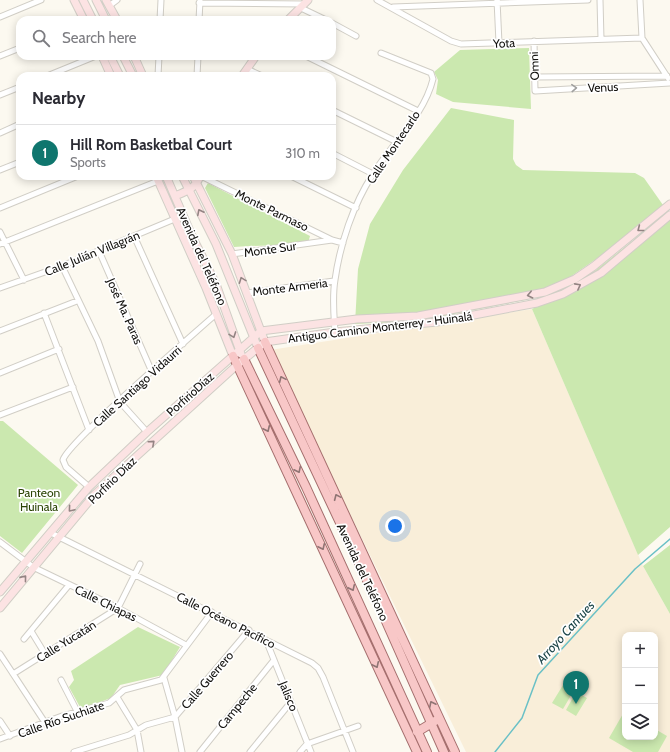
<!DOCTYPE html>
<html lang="en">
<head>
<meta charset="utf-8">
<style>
	:root { --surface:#fff; --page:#f7f7f7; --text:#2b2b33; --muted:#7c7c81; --line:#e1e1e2; --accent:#0f766e }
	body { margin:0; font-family:Cabin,sans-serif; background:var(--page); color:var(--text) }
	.controls { position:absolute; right:12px; bottom:12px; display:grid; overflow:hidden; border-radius:8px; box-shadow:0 2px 10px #0003 }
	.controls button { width:36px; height:36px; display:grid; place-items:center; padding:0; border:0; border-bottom:1px solid var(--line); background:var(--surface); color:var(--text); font:20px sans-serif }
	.you { position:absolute; left:395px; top:526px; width:14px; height:14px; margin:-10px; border:3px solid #fff; border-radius:50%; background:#1a73e8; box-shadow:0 0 0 6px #1a73e833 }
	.badge { display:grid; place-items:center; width:26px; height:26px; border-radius:50%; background:var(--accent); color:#fff; font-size:13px; font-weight:700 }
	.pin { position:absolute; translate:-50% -33px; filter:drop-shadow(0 1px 2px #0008) }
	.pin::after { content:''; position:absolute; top:21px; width:14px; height:12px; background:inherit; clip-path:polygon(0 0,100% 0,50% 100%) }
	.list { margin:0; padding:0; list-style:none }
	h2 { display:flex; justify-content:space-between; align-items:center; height:52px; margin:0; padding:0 16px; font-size:17px }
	h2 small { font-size:13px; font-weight:400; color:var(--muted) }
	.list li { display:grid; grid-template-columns:26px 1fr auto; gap:12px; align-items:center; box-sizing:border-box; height:56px; padding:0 16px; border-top:1px solid var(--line) }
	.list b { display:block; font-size:15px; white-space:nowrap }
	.list p { margin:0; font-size:13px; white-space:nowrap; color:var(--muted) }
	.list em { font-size:13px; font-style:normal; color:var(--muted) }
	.icon { flex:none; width:22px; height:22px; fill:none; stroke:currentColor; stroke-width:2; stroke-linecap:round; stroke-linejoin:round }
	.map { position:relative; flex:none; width:670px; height:752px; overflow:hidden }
	.search { position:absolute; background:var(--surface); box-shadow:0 2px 10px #0003; left:16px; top:16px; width:320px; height:44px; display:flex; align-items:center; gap:10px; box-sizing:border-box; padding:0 14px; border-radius:12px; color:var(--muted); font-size:15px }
	.panel { position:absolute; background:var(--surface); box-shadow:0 2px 10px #0003; left:16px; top:72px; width:320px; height:108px; border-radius:12px }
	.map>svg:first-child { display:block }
	.industrial { fill:#f9eed9; fill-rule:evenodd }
	.green { fill:#cbe8af }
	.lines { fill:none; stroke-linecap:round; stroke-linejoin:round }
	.stream { stroke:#6ac0c6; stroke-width:1.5 }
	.street-casing { stroke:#d1cec6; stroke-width:7 }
	.secondary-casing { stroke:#d1cec6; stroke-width:9 }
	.primary-casing { stroke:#a56f6e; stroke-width:10 }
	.street { stroke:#fff; stroke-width:5 }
	.secondary { stroke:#fce3e3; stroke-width:7 }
	.primary { stroke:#f8c7c7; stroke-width:8 }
	.oneway { stroke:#a0a09f }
	.oneway2 { stroke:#938483 }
	.oneway3 { stroke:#907574 }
	.labels { text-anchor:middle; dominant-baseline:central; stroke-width:3.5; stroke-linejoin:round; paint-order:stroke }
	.street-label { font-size:12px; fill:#12110e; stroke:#fff }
	.park-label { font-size:12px; fill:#2b4405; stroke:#fff }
	.water-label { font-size:13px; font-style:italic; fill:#1c4548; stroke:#fff }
</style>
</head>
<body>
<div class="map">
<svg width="670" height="752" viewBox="0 0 670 752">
	<rect width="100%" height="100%" fill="#fcf9f0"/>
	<path class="industrial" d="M532,309L643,566L670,614V752H466L270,350ZM625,635H655V737H625Z"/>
	<path class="green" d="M529,48L531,109L453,102L436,94L438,80L434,72L460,50Z
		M451,108L514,120L513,159L516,165L523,170L635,173L644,178L663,205L615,246L560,284L525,300L418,321L355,324L358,269L370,224L403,170Z
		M208,183L310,236L308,243C283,246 259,245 234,247L205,188Z
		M670,211V527L638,555L532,309L572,289Z
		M0,421H3L78,485L22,553L0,536Z
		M670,545V614L643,566Z
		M138,627L180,647L163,675L120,685L111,698L81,709L69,687L74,680L71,671Z
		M563,685L573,692L563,709L552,703Z
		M576,692L587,698L576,716L566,710Z
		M624,712L625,737H655V729L667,736L658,752H633L609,738Z"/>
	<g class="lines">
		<path class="stream" d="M495,752L522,718L538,675L635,569L670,539"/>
		<g class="street-casing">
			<path id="street" d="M377,0L451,41L461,44L642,38
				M497,0L499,43
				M600,0L601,39
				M640,0L642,38L668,78
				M199,3L304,4
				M109,6L117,0
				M393,7L588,0
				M301,8L326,20
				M0,17L41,0
				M160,20L161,0
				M199,20L200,1
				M332,23L356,36
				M534,41L535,91L670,83
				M0,56L20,48
				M306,56L418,111
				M247,69L262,76
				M47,76L96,56
				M158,76L159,56
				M197,76L198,56
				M535,77L667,76
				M0,95L20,87
				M332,110L397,142
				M0,133L20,124
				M332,153L373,174
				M0,170L20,162
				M201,176L332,240L343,243
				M291,176L356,208
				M0,208L78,176
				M0,232L24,280
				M134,236L183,344
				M0,244L158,181
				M99,251L152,372
				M232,254L332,240
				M62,266L98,341L120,402L147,432
				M0,288L62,266L177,218
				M247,293L334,281
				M44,313L89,430
				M0,331L77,301
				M335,332C334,316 332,297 335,280C340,244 353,205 373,174C392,143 424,116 433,79L431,73L381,53
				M0,373L59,349
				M0,415L73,387
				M89,487L66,467L63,460C67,443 194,334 216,314
				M51,533L312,663L318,668L323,677L353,752
				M0,542L33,567L118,608L186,645
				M31,631L45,654
				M24,639L69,585
				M266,640L311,752
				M0,654L46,724
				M13,674L118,608L140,564
				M164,678L175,717L182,752
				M61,680L78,713
				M117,697L137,730L141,752
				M0,721L10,736
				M0,739L62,716L109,703L124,690L161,680L212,612
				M74,752L129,735L146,725L175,717L249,630
				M200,752L274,660
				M250,752L291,702
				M300,752L307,744L358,726"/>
		</g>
		<g class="secondary-casing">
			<path id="secondary" d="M74,0L84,20
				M83,0L93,20
				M96,0L106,20
				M106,0L117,20
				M288,20L308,0
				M102,56L111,76
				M110,56L120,76
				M123,56L133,76
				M134,56L143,76
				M242,76L256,56
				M156,176L206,288L233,356
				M166,176L193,238L216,284L241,354
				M182,176L216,244L258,348
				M193,176L232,254L265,342
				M175,196C187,191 196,188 200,176
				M0,592L89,487L147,432L261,331L357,319L418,316L545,292L575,279L594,266L670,204
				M0,608L95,494L237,365L265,342L335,332L437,322L537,303L563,294L601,273L670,215"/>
		</g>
		<g class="primary-casing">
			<path id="primary" d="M265,342L455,752
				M258,348L380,608L444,752
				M233,356L417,752
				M244,359L306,487L427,752
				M417,732L435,721"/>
		</g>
		<use href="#street" class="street"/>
		<use href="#secondary" class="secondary"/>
		<use href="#primary" class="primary"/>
	</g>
	<defs><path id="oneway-chevron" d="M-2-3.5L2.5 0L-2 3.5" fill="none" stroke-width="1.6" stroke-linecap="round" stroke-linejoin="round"/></defs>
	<use class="oneway" href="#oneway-chevron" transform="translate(574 88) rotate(-3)"/>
	<g class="oneway2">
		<use href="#oneway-chevron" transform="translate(200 212) rotate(-117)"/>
		<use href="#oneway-chevron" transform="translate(640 229) rotate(142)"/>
		<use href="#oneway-chevron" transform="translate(242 280) rotate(-111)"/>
		<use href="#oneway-chevron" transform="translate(578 286) rotate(-28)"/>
		<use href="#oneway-chevron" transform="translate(530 295) rotate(167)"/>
		<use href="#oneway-chevron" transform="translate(233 335) rotate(70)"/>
		<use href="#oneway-chevron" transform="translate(152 443) rotate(-42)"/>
		<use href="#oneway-chevron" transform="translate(71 509) rotate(130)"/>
		<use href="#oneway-chevron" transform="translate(24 578) rotate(-51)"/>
	</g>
	<g class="oneway3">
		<use href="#oneway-chevron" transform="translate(282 379) rotate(-114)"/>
		<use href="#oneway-chevron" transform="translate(267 429) rotate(65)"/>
		<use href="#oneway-chevron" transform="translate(298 470) rotate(64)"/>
		<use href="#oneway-chevron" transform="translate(337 497) rotate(-114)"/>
		<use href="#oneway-chevron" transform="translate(322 547) rotate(65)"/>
		<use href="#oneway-chevron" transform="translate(352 588) rotate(65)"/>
		<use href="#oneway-chevron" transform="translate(376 665) rotate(65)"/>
		<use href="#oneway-chevron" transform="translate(432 704) rotate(-116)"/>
	</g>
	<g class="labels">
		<g class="street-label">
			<text transform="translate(504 43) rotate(-3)">Yota</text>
			<text transform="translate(534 66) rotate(-92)">Omni</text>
			<text transform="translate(603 87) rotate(-3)">Venus</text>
			<text transform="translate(393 147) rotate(-56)">Calle Montecarlo</text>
			<text transform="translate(272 210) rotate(26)">Monte Parmaso</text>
			<text transform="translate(270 249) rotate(-8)">Monte Sur</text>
			<text transform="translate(92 253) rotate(-22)">Calle Julián Villagrán</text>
			<text transform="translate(202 256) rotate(66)">Avenida del Teléfono</text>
			<text transform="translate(290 287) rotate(-7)">Monte Armeria</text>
			<text transform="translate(125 311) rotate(66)">José Ma. Paras</text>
			<text transform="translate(380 327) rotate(-7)">Antiguo Camino Monterrey - Huinalá</text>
			<text transform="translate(137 386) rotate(-42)">Calle Santiago Vidaurri</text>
			<text transform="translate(190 394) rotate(-42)">PorfirioDíaz</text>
			<text transform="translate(112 480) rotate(-44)">Porfirio Díaz</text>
			<text transform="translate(363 572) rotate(65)">Avenida del Teléfono</text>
			<text transform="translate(106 603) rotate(26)">Calle Chiapas</text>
			<text transform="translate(226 620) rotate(27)">Calle Océano Pacífico</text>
			<text transform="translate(66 641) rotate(-32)">Calle Yucatán</text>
			<text transform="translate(207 680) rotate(-49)">Calle Guerrero</text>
			<text transform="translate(289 696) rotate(68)">Jalisco</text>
			<text transform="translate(237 706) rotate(-51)">Campeche</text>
			<text transform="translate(61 719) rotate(-19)">Calle Río Suchiate</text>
		</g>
		<g class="park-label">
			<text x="39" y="492">Panteon<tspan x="39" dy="14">Huinala</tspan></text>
		</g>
		<g class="water-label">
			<text transform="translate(565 632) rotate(-48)">Arroyo Cantues</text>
		</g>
	</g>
</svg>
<div class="controls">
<button>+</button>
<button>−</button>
<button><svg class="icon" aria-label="layers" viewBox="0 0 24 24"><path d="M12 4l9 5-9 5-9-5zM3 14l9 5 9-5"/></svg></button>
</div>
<div class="you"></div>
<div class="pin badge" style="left:576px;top:704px">1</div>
<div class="search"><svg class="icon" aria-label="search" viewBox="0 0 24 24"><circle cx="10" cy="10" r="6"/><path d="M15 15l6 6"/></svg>Search here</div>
<section class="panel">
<h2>Nearby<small></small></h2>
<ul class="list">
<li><span class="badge">1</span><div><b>Hill Rom Basketbal Court</b><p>Sports</p></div><em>310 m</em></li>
</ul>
</section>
</div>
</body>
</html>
